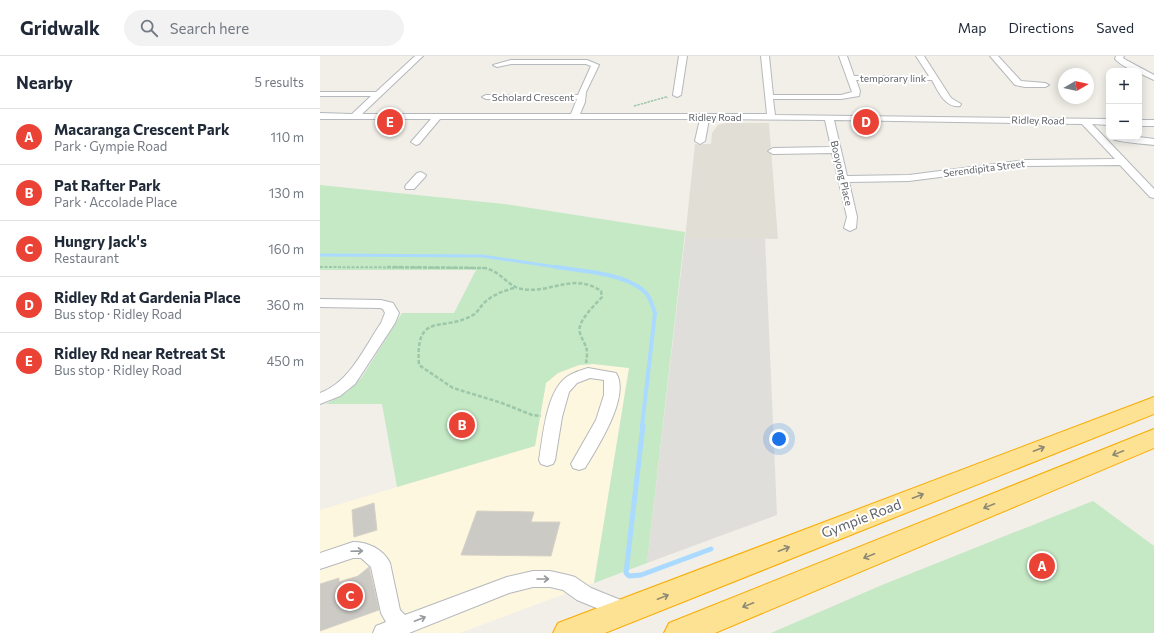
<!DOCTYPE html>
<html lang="en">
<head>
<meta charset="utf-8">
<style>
	:root { --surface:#fff; --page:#f2f2f3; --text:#1f2937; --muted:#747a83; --line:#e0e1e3; --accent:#ea4335 }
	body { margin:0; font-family:Commissioner,sans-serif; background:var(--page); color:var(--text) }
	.controls { position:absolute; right:12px; top:12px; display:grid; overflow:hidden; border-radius:8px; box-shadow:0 2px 10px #0003 }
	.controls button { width:36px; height:36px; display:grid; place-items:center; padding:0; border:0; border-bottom:1px solid var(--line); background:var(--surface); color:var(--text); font:20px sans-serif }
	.compass { position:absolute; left:738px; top:12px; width:36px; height:36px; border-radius:50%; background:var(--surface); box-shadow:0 2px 10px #0003; rotate:81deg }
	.you { position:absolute; left:459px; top:383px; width:14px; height:14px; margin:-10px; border:3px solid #fff; border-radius:50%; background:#1a73e8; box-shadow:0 0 0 6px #1a73e833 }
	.badge { display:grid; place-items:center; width:26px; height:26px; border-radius:50%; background:var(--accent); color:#fff; font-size:13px; font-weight:700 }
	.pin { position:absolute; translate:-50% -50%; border:2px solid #fff; box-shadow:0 1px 4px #0006 }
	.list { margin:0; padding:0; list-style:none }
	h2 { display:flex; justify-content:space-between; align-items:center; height:52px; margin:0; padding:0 16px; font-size:17px }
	h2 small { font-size:13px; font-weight:400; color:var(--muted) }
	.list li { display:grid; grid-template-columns:26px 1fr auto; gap:12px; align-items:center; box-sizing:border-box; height:56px; padding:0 16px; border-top:1px solid var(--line) }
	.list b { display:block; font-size:15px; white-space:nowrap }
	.list p { margin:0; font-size:13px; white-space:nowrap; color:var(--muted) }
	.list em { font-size:13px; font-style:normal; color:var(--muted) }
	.icon { flex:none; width:22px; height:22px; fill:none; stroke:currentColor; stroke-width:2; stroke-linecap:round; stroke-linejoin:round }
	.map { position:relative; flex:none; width:834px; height:577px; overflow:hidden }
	header { display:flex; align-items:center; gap:24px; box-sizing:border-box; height:56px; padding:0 20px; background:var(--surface); border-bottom:1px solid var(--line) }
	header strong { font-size:19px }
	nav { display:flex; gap:22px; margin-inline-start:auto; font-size:14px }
	.search { width:280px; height:36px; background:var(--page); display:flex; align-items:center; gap:10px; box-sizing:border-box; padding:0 14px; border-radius:22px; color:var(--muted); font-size:15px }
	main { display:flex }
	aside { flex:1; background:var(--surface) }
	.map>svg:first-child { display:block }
	.commercial { fill:#fef7e0 }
	.industrial { fill:#e0deda }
	.education { fill:#e1ded6 }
	.green { fill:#c5e8c5 }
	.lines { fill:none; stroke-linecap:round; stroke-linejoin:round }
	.stream-far2 { stroke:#aadaff; stroke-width:3 }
	.stream-far1 { stroke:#aadaff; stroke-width:4 }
	.stream { stroke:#aadaff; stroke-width:5 }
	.building { fill:#cccac5; stroke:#d6d1c6 }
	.minor-casing { stroke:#b5b8bc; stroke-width:2 }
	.highway-casing { stroke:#f9ab00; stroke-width:2 }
	.path-far2 { stroke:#9cc7a9; stroke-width:1.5; stroke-dasharray:2.5 1; stroke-linecap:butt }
	.path-far1 { stroke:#9cc7a9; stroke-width:2; stroke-dasharray:3 1.5; stroke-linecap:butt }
	.path { stroke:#9cc7a9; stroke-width:2.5; stroke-dasharray:4 2; stroke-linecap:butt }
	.minor { fill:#fff; fill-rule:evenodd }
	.highway { fill:#fde293; fill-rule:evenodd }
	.oneway { stroke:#8e8975 }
	.oneway2 { stroke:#979a9d }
	.labels { text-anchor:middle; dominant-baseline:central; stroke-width:4; stroke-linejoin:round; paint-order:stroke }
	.far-street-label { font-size:10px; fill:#5f6368; stroke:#fff }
	.near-street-label { font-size:14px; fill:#5f6368; stroke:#fff }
</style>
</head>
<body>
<header>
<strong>Gridwalk</strong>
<div class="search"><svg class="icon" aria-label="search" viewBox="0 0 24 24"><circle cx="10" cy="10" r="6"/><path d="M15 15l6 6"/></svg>Search here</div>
<nav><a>Map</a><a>Directions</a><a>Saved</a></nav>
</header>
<main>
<aside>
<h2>Nearby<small>5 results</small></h2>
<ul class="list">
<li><span class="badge">A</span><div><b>Macaranga Crescent Park</b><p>Park · Gympie Road</p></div><em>110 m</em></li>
<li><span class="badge">B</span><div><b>Pat Rafter Park</b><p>Park · Accolade Place</p></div><em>130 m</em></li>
<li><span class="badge">C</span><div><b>Hungry Jack's</b><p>Restaurant</p></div><em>160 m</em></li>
<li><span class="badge">D</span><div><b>Ridley Rd at Gardenia Place</b><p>Bus stop · Ridley Road</p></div><em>360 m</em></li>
<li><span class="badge">E</span><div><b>Ridley Rd near Retreat St</b><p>Bus stop · Ridley Road</p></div><em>450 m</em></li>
</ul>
</aside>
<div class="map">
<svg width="834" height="577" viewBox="0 0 834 577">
	<rect width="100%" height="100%" fill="#f1efe8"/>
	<path class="commercial" d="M273,308L309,312L274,527L140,577H0V454L215,390L226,327L238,317L259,309Z"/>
	<path class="industrial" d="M365,182H445L457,459L327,507Z"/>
	<path class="education" d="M405,67H449L458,183L365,182L375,88H391L392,77L398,69Z"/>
	<path class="green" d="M0,129L184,148L365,176L327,507L274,527L309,312L273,308L259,309L238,317L226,327L215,390L77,431L62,348H6L27,336L42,321L82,257H134L156,214H0Z
		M773,445L834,490V577H451L562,529Z"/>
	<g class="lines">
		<path class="stream-far2" d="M0,199L162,200L243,212"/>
		<path class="stream-far1" d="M236,211C263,215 303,217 324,235C330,240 332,249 335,257L322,370"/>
		<path class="stream" d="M323,369L306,517L309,520L321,519L391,493"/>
	</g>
	<path class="building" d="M54,447L57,474L34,481L32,454Z
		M157,455L214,456L211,466H240L231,500L141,499Z
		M49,511L59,554L0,575V528L19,522V526L38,520Z"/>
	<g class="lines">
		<g class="minor-casing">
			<path id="minor" d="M95,0H103L42,58H251L257,43H166L162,41L166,39H258L271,10L266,8H191L177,11L173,9L191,4H267L279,9L266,36L265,46L260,58H447L441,0H449L453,39H521L532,36L519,0H527L534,20H609L596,0H604L631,42L641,48L640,50C625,52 618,35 612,24H536L540,35L539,40L521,43H453L455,59L789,63V69L772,68L834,133V142L830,141L800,109L706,110L589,125L529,126L537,161L536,172L530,175L524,172L527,161L512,97L453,98L448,95L453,92L511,91L505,64L389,63L385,85L380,88L375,85L380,63H120L99,88L96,89L91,86L111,63H0V57L32,58L51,40H0V36H56ZM514,64L762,68L795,103L706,104L589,119L527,120Z
				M359,0H367L361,39L357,41L353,39Z
				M670,0H678L701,25L725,27L729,29L725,31H705L695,29Z
				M796,0H804L803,2L806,4L834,19V24L819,17V15C811,15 801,9 795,3Z
				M819,64H834V70H819Z
				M795,81H819L834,83V89C826,88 797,86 793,83Z
				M101,116L106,119L105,121L94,133H86L85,131L86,129L97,117Z
				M0,243L61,244L73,247L79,257L75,267L35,328L20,340L0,348V337C30,326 44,292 61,267L65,257L63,253L60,252L0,251Z
				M268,312L296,317C311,340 277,392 265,412L259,414L253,412L251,408L276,364L284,339V324L270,322L257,327L249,336L242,361L235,404L233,408L227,410L221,408L219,404C223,381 226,334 248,320C253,317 261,314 268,312Z
				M33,486C48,486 63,493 70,507L80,554L85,559L187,521L213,515H230L248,519L255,521L271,532L313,549L316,555L313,561L306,564L257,544L243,534L230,531H213L189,537L89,577H53L56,570L66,566L61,557L51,511L41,502H33L0,513V497Z"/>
		</g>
		<g class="highway-casing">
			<path id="highway" d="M834,341V358L285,577H233L238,567Z
				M834,373V392L395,577H344L349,567Z"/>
		</g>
		<path class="path-far2" d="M314,50L346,41L348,42"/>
		<path class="path-far1" d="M0,211L167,212"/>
		<path class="path" d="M67,211L165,212C182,216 188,231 202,233C231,238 253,216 281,235L282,241C275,249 256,266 260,277C265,292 269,289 266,307
			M194,232C183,235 172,239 164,247C160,251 158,256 153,259C122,277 95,254 99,309L133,332L182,347L212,359L221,360"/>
		<use href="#minor" class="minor"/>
		<use href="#highway" class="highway"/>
	</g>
	<defs><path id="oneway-shaft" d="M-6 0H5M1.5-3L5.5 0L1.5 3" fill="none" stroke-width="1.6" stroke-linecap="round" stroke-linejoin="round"/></defs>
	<g class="oneway">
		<use href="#oneway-shaft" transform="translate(719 393) rotate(-21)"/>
		<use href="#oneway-shaft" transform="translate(798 397) rotate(158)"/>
		<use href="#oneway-shaft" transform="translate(598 440) rotate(-21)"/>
		<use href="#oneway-shaft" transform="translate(669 450) rotate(158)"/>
		<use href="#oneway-shaft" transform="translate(464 493) rotate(-21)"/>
		<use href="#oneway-shaft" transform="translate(549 500) rotate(158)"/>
		<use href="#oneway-shaft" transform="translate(343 541) rotate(-22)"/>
		<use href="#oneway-shaft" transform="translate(428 549) rotate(158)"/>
	</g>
	<g class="oneway2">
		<use href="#oneway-shaft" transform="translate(37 495) rotate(-2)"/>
		<use href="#oneway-shaft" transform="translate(223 523)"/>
		<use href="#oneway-shaft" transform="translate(100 563) rotate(-21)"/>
	</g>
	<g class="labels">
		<g class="far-street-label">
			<text x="573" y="22">temporary link</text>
			<text x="213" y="41">Scholard Crescent</text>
			<text x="395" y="61">Ridley Road</text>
			<text transform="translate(718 64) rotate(1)">Ridley Road</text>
			<text transform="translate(664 112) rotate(-7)">Serendipita Street</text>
			<text transform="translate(522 117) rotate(77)">Booyong Place</text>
		</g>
		<g class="near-street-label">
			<text transform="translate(541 462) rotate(-21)">Gympie Road</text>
		</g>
	</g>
</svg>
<div class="controls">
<button>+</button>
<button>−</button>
</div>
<svg class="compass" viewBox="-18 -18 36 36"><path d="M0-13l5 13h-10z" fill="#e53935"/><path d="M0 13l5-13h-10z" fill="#747a83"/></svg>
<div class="you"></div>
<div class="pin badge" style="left:722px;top:510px">A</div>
<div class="pin badge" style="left:142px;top:369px">B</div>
<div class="pin badge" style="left:30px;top:540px">C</div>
<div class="pin badge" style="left:546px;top:66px">D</div>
<div class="pin badge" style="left:70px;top:66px">E</div>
</div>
</main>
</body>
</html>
